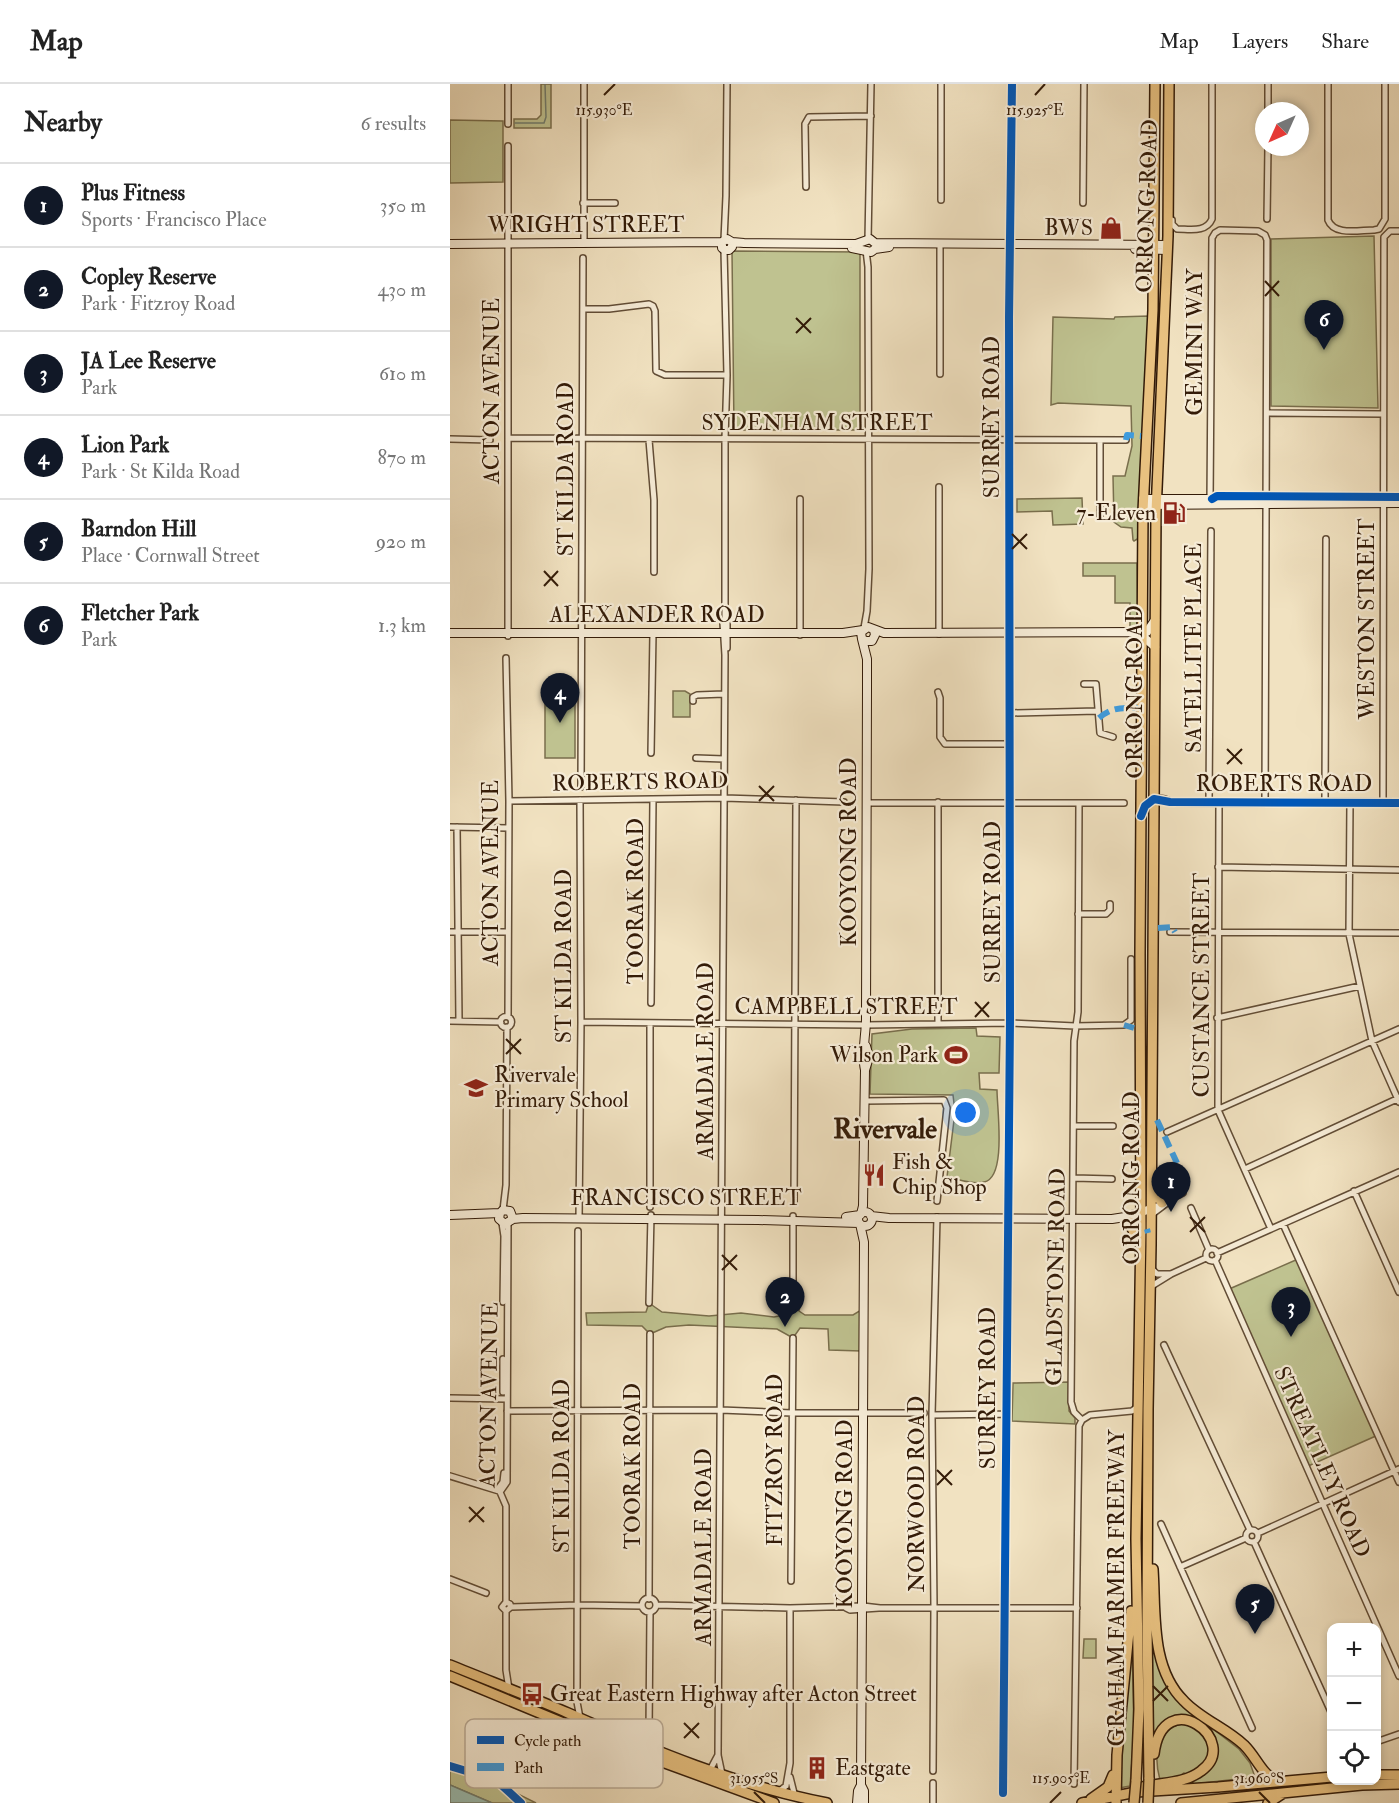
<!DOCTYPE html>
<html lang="en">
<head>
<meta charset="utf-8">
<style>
	:root { --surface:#fff; --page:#f6f6f6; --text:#222; --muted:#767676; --line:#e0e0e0; --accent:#111827 }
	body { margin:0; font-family:"IM FELL Double Pica",serif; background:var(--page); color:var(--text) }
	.controls { position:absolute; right:18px; bottom:18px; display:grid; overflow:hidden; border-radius:12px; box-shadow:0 3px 9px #0003 }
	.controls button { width:54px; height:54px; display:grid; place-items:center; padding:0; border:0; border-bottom:2px solid var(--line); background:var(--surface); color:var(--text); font:30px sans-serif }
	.compass { position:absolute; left:805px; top:18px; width:54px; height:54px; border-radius:50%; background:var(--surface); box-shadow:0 3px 9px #0003; rotate:225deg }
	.you { position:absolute; left:516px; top:1029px; width:21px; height:21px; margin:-15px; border:4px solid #fff; border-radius:50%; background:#1a73e8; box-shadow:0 0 0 9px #1a73e833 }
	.badge { display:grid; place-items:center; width:39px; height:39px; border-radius:50%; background:var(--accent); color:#fff; font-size:20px; font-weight:700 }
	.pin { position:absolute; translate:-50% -50px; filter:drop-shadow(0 2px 3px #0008) }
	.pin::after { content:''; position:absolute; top:32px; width:21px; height:18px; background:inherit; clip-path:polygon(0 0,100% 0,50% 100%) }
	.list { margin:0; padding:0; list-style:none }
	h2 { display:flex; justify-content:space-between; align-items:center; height:78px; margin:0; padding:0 24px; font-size:26px }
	h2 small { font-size:20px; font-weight:400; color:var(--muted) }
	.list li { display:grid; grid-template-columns:39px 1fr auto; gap:18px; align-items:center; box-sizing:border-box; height:84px; padding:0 24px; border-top:2px solid var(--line) }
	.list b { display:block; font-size:22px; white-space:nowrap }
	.list p { margin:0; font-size:20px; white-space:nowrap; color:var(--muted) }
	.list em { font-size:20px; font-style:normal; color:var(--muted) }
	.icon { flex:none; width:33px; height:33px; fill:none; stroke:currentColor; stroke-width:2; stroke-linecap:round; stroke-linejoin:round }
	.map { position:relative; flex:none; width:949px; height:1719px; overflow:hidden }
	header { display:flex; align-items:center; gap:36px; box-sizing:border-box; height:84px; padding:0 30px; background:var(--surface); border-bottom:2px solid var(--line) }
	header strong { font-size:28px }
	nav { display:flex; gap:33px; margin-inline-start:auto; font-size:21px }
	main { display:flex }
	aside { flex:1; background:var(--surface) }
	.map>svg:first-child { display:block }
	.green { fill:#bfc290; stroke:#796e4c; stroke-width:1.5 }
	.water { fill:#9bbeb3; stroke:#717d6f; stroke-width:1.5 }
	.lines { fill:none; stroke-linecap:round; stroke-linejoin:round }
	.stream { stroke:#717d6f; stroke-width:1.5 }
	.street-casing { stroke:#624d36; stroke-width:8 }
	.secondary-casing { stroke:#331b08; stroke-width:10 }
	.highway-casing { stroke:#331b08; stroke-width:12 }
	.street { stroke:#f6ecd7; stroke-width:5 }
	.secondary { stroke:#f6ecd7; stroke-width:8 }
	.highway { stroke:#e8c180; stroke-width:9 }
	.highway-bridge-casing { stroke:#331b08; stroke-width:12; stroke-linecap:butt }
	.highway-bridge { stroke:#e8c180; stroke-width:9 }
	.quiet { stroke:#3e9bdd; stroke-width:6; stroke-dasharray:12 6; stroke-linecap:butt }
	.cycleway-casing { stroke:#f6ecd7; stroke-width:11 }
	.cycleway { stroke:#0057b8; stroke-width:8 }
	.ticks { fill:none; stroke:#331b08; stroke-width:2 }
	.labels { text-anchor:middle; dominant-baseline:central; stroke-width:4.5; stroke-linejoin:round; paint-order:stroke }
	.street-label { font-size:22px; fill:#331b08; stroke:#f6ecd7 }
	.poi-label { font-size:22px; fill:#331b08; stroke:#f6ecd7; text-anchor:start }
	.district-label { font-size:28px; font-weight:bold; fill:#331b08; stroke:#f6ecd7 }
	.key { fill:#f6ecd7; stroke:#bcad99; stroke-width:1.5 }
	.key-label { font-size:16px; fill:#331b08 }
	.ticks-label { font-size:15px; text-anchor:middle; fill:#331b08; stroke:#f6ecd7; stroke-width:4.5; stroke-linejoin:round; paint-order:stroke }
</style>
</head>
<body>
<header>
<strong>Map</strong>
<nav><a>Map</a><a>Layers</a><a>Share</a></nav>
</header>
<main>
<aside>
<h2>Nearby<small>6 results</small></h2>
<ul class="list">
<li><span class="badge">1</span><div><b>Plus Fitness</b><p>Sports · Francisco Place</p></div><em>350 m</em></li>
<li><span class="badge">2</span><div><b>Copley Reserve</b><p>Park · Fitzroy Road</p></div><em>430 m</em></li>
<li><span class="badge">3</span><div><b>JA Lee Reserve</b><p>Park</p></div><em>610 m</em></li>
<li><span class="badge">4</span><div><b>Lion Park</b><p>Park · St Kilda Road</p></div><em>870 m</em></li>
<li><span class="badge">5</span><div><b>Barndon Hill</b><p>Place · Cornwall Street</p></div><em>920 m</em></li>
<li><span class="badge">6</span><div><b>Fletcher Park</b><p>Park</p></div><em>1.3 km</em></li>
</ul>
</aside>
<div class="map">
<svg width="949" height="1719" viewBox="0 0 949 1719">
	<rect width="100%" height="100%" fill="#f1e2c1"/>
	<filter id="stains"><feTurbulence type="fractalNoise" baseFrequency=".00333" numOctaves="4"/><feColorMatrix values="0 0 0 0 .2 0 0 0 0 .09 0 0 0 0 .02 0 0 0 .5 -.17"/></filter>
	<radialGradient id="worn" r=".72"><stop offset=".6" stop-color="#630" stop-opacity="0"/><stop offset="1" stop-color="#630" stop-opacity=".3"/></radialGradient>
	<path class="green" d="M91,0H101V44H64V35H87L91,31Z
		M0,36L53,37V98L0,99Z
		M924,152L928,324L821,322V155Z
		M282,167L410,168V346H284Z
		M699,232L689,454L684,457L683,456L682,444L671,443L664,438L663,392H675L682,362L681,322L608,319L601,321L603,233L664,235L665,233Z
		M632,414L633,440L603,441L602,427L567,428V415Z
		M633,479H687L688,539L684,545L680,546V519H665V492H633Z
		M95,602L125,603V674H95Z
		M223,607H235L240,610V633H223Z
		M526,944L527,952L550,953L549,989H529L530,1005L547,1006C547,1025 557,1094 534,1098C522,1101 508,1095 497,1093L505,1028L503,1011L420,1010L422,950L462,945Z
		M848,1175L928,1351L856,1383L777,1206Z
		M199,1219L212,1228L259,1232L291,1229L324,1233L334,1231L339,1222H350L349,1227L355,1231H403L411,1226V1267L379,1266L378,1245L350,1244L343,1254L327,1245L239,1241L216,1243L200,1250L192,1242L137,1241L136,1229L196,1228Z
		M619,1298V1327L625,1334V1340L562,1337L563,1299Z
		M702,1532L708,1570L741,1628L789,1665L800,1679L805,1693L744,1700L741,1697L764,1673L746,1636L708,1646L704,1651H703Z
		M634,1555H646V1574H633Z
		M682,1555L684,1650L680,1702L669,1704Z
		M732,1640C750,1642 767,1662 754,1679C751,1684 744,1688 739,1692L734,1689L728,1693L710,1696C704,1675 705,1645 732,1640Z
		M0,1686L40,1696L86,1719H42L0,1701Z"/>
	<path class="water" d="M0,1701L42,1719H0Z"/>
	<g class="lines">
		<path class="stream" d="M65,39H94L96,33L95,0"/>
		<g class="street-casing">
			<path id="street" d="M58,0V40
				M878,0V136C884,152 909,146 924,146L929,145L935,135V0
				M818,27V0
				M356,103L355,40L359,33L421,32
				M491,116V0
				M133,119H165
				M633,119L634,0
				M817,135L818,63
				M722,136V140L727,145C740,145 756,149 762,135V0
				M274,156L276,112L277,0
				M418,156L421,0
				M134,160V0
				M134,225H159L199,220L203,222L205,227L206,287L215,291H277
				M490,290V160
				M817,329L933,330
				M58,354L676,356
				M0,355L40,356
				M199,356L204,416V488
				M650,356V433
				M760,418L762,154L765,149L770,146L808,147L815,151L817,156L815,719
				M275,534L277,539V564
				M414,544L417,527L419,485L418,183L416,166
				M489,550V403
				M350,551V415
				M58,552V62
				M56,574L59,717L58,932
				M634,600H646L650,649L663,653
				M488,608L490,614V653L495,660H561
				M243,617V613L247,611L274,610
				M561,629L647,627
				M201,669L203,549
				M246,674L274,675
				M131,703L133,174
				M59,717L274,714L394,718
				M759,718L761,447
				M769,718L768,1020V1026L821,1145
				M875,718L876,455
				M933,718L934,153L940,147H949
				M417,719H674
				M900,719L899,850L922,957L949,1018
				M0,743L58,744
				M7,743L9,937
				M768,783L949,786
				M628,830H656L660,826V820
				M0,848H57
				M720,848L949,849
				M201,919L203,715
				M50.5 938a5.5 5.5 0 1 1 11 0a5.5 5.5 0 1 1-11 0Z
				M767,934L910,902
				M0,937L51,938
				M131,938L416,941L560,939L625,942L674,941L681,936V875
				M488,939V718
				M415,1017L494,1016L497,1024L487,1117
				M624,1042H663
				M717,1048L949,945
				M795,1085L949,1014
				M624,1094L662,1095
				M904,1107L949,1208
				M344,1119L346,716
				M200,1123V939
				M741,1124L759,1166
				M701,1125L733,1109V1105L722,1082
				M53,1126L56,1101L57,943
				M701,1131L717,1119
				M129,1135L131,938L130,716
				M52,1139L54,1152L53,1218
				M833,1140L949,1398
				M128,1147L127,1618L130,1634
				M756 1171a6 6 0 1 1 12 0a6 6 0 1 1-12 0Z
				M767,1169L949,1088
				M765,1176L949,1592
				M701,1184L707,1190H720
				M700,1203L721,1190L756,1174
				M199,1219L201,1131
				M343,1219V1132
				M714,1261L800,1446
				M53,1308V1275
				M0,1314L56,1315
				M57,1327L271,1326L342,1329H474
				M482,1331L556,1330
				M632,1336L640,1331L682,1327L686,1324
				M0,1392L49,1407
				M47,1406L53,1398L54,1389
				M50,1408L57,1398L58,1140
				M50,1408L56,1422V1518
				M711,1440L802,1644
				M796 1452a6 6 0 1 1 12 0a6 6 0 1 1-12 0Z
				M808,1449L949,1385
				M804,1458L882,1630
				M730,1483L796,1454
				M0,1495L36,1509
				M341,1497L343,1254
				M192 1521a7 7 0 1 1 14 0a7 7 0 1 1-14 0Z
				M199,1515L200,1250
				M206,1521L340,1524L413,1522L430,1524H627
				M61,1523L60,1520L56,1518L52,1523L56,1527L61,1523L128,1521L192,1522
				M396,1524L400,1526L429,1524
				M56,1527V1586L59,1605
				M200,1528L199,1648L200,1663
				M926,1658L949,1650
				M260,1686L268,1671
				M483,1687L484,1523L482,1331L487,1133
				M272,1690L268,1671L275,571L273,539L275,534V355L277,291L274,166
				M340,1693L345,1713
				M624,1700L629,1342L632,1336L624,1328L621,1318L624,957L628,928L629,719
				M329,1707L336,1702L340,1679V1524
				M553,1709L560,936L559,233L562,0
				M483,1719V1699"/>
		</g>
		<g class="secondary-casing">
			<path id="secondary" d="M282,158V163L279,166H275L272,164V158L277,155L282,158L294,159L406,160L420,155L425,159L717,161
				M0,160L272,158
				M402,164L421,168L425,165L439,163
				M685,165L717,166
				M693,415H770
				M693,421L949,419
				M424,546L425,551L422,557H416L412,555L411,548L418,543L434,549L688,548L705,563
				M0,549H393L413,546
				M688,553L697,548L705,536
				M412,555L417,575V605L416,935C416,952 411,969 415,986
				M692,730C696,716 707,712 720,718L949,719
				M408 1135a7 7 0 1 1 14 0a7 7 0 1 1-14 0Z
				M411,1130L413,1122L415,986L419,973L416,962
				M0,1131L50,1129
				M421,1132L439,1134L662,1135L675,1133L701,1125
				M396,1133L410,1131
				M63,1135L60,1127L53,1126L50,1129L49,1135L55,1140L63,1135L73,1134L308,1136L409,1139
				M410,1140L414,1158L411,1701L414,1707V1719
				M407,1719L408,1707L411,1701"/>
		</g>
		<g class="highway-casing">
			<path id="highway" d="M702,1104L712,1119
				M679,1138L689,1159
				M703,1485C706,1528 700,1584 734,1617C751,1635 776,1644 794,1661C807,1674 810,1688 827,1698
				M0,1581C39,1597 79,1612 118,1629C202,1666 288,1702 377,1719
				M0,1592L174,1664L324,1719
				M926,1691H949
				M699,1695L697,1543L698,1325L701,1161L706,428L718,152L719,0
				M686,1697L689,1625L686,1455L691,1144L690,871L693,427L703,226L705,0
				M692,1703C712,1698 734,1700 751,1687C793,1657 713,1598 704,1670
				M641,1715L658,1703L663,1691
				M632,1719L686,1708L768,1703L882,1693
				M666,1719L667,1671L681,1527
				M731,1719L912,1701L949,1700
				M818,1719L832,1710"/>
		</g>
		<use href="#street" class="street"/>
		<use href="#secondary" class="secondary"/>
		<use href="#highway" class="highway"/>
		<g class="highway-bridge-casing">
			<path id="highway-bridge" d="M684,1719L686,1697
				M698,1719L699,1695"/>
		</g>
		<use href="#highway-bridge" class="highway-bridge"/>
		<path class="quiet" d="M676,356L677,351L691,352
			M649,634C662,623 671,624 688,624
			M708,844L722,843L725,848
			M674,941L684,944
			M707,1036L727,1079
			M697,1145L698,1149"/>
		<g class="cycleway-casing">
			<path id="cycleway" d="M762,415L767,412L949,413
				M691,732L695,722L704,715L720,718L949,719
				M0,1682L46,1696L71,1719
				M553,1709L560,936L559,233L562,0"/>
		</g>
		<use href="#cycleway" class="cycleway"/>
	</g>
	<path class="ticks" d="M154,11L165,0M585,11L595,0M815,197L829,212M815,212L829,197M346,234L361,249M346,249L361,234M562,450L577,465M562,465L577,450M94,487L108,502M94,502L108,487M777,665L792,680M777,680L792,665M309,702L324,717M309,717L324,702M525,918L539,933M525,933L539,918M56,955L71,970M56,970L71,955M740,1133L755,1148M740,1148L755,1133M272,1171L287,1186M272,1186L287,1171M487,1386L502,1401M487,1401L502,1386M19,1423L34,1438M19,1438L34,1423M703,1602L718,1617M703,1617L718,1602M234,1639L249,1654M234,1654L249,1639M304,1708L315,1719M809,1708L820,1719M600,1719L611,1708"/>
	<defs>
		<g id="shop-bare" transform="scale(1.8)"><path d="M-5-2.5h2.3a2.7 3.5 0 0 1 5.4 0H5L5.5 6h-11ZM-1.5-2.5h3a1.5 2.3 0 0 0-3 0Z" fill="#8f2418" stroke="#f6ecd7" stroke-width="2.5" paint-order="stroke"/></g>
		<g id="fuel-bare" transform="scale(1.8)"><path d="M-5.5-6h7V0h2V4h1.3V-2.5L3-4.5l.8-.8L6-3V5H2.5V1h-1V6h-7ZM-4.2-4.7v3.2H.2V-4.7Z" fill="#8f2418" stroke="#f6ecd7" stroke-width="2.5" paint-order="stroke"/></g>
		<g id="stadium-bare" transform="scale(1.8)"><path d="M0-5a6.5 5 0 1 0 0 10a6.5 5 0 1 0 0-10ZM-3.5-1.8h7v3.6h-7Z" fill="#8f2418" stroke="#f6ecd7" stroke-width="2.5" paint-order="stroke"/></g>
		<g id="school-bare" transform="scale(1.8)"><path d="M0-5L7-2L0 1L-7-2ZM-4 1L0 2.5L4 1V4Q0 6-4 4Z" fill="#8f2418" stroke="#f6ecd7" stroke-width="2.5" paint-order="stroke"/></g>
		<g id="restaurant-bare" transform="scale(1.8)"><path d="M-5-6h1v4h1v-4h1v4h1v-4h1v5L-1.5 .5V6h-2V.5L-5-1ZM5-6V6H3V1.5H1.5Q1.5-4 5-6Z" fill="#8f2418" stroke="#f6ecd7" stroke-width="2.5" paint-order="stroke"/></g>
		<g id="bus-bare" transform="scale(1.8)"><path d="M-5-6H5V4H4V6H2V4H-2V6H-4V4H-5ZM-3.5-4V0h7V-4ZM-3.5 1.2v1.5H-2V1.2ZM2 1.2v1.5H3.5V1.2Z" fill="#8f2418" stroke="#f6ecd7" stroke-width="2.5" paint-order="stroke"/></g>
		<g id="building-bare" transform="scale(1.8)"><path d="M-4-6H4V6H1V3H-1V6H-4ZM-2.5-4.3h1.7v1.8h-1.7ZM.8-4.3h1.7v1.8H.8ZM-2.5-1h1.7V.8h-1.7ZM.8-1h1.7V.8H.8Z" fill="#8f2418" stroke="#f6ecd7" stroke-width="2.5" paint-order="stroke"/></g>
	</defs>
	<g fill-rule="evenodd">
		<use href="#shop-bare" x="661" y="144"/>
		<use href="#fuel-bare" x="724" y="429"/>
		<use href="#stadium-bare" x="506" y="971"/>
		<use href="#school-bare" x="26" y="1004"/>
		<use href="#restaurant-bare" x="424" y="1091"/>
		<use href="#bus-bare" x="82" y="1610"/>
		<use href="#building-bare" x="367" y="1684"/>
	</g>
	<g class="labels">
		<g class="street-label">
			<text transform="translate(697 122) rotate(-88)">ORRONG ROAD</text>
			<text x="136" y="141">WRIGHT STREET</text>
			<text transform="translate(745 258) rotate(-90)">GEMINI WAY</text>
			<text transform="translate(42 307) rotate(-90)">ACTON AVENUE</text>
			<text transform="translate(542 333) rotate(-90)">SURREY ROAD</text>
			<text x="367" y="339">SYDENHAM STREET</text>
			<text transform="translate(116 385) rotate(-90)">ST KILDA ROAD</text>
			<text x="207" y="531">ALEXANDER ROAD</text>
			<text transform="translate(917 535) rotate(-90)">WESTON STREET</text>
			<text transform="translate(744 564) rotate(-90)">SATELLITE PLACE</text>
			<text transform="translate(685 608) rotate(-90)">ORRONG ROAD</text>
			<text transform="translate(190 698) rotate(-1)">ROBERTS ROAD</text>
			<text x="834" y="700">ROBERTS ROAD</text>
			<text transform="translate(399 768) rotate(-90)">KOOYONG ROAD</text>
			<text transform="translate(41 789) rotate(-90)">ACTON AVENUE</text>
			<text transform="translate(186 817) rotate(-90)">TOORAK ROAD</text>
			<text transform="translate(543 818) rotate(-90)">SURREY ROAD</text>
			<text transform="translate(114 872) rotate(-90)">ST KILDA ROAD</text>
			<text transform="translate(752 901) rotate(-90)">CUSTANCE STREET</text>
			<text x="396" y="923">CAMPBELL STREET</text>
			<text transform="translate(256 977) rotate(-90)">ARMADALE ROAD</text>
			<text transform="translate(682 1094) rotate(-90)">ORRONG ROAD</text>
			<text x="236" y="1114">FRANCISCO STREET</text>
			<text transform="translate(606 1193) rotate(-89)">GLADSTONE ROAD</text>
			<text transform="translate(538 1304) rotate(-90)">SURREY ROAD</text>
			<text transform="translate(39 1311) rotate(-89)">ACTON AVENUE</text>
			<text transform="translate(325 1376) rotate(-90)">FITZROY ROAD</text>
			<text transform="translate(872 1378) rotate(66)">STREATLEY ROAD</text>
			<text transform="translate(112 1382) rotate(-90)">ST KILDA ROAD</text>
			<text transform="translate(183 1382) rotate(-90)">TOORAK ROAD</text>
			<text transform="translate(467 1410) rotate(-90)">NORWOOD ROAD</text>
			<text transform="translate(395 1430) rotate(-90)">KOOYONG ROAD</text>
			<text transform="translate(254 1463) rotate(-90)">ARMADALE ROAD</text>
			<text transform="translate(667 1504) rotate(-90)">GRAHAM FARMER FREEWAY</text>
		</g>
		<g class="poi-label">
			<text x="643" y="144" text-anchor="end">BWS</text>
			<text x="706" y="429" text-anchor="end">7-Eleven</text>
			<text x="488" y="971" text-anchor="end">Wilson Park</text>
			<text x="44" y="991">Rivervale<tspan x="44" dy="25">Primary School</tspan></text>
			<text x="442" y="1078">Fish &amp;<tspan x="442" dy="25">Chip Shop</tspan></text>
			<text x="100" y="1610">Great Eastern Highway after Acton Street</text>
			<text x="385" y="1684">Eastgate</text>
		</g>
		<g class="district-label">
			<text x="435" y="1045">Rivervale</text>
		</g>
	</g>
	<rect x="15" y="1635" width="198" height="69" rx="9" class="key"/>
	<rect x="27" y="1652" width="27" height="8" fill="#0057b8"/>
	<rect x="27" y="1679" width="27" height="8" fill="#3e9bdd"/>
	<g class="key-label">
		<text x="64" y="1662">Cycle path</text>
		<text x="64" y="1689">Path</text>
	</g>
	<g class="ticks-label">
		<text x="154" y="31">115.930°E</text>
		<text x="585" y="31">115.925°E</text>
		<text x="304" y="1699">31.955°S</text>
		<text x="611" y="1699">115.905°E</text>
		<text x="809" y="1699">31.960°S</text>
	</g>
	<rect width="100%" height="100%" filter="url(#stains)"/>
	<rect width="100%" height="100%" fill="url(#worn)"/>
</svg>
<div class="controls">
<button>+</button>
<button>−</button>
<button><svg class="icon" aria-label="locate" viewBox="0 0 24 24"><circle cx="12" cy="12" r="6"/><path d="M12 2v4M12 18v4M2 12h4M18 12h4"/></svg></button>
</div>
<svg class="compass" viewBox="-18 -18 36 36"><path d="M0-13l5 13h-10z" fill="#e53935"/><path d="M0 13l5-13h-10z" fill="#767676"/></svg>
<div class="you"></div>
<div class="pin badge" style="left:721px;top:1128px">1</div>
<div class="pin badge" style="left:335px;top:1243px">2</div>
<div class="pin badge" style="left:841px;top:1253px">3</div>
<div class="pin badge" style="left:110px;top:639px">4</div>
<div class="pin badge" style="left:805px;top:1550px">5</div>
<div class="pin badge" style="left:874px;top:266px">6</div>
</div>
</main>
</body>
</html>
